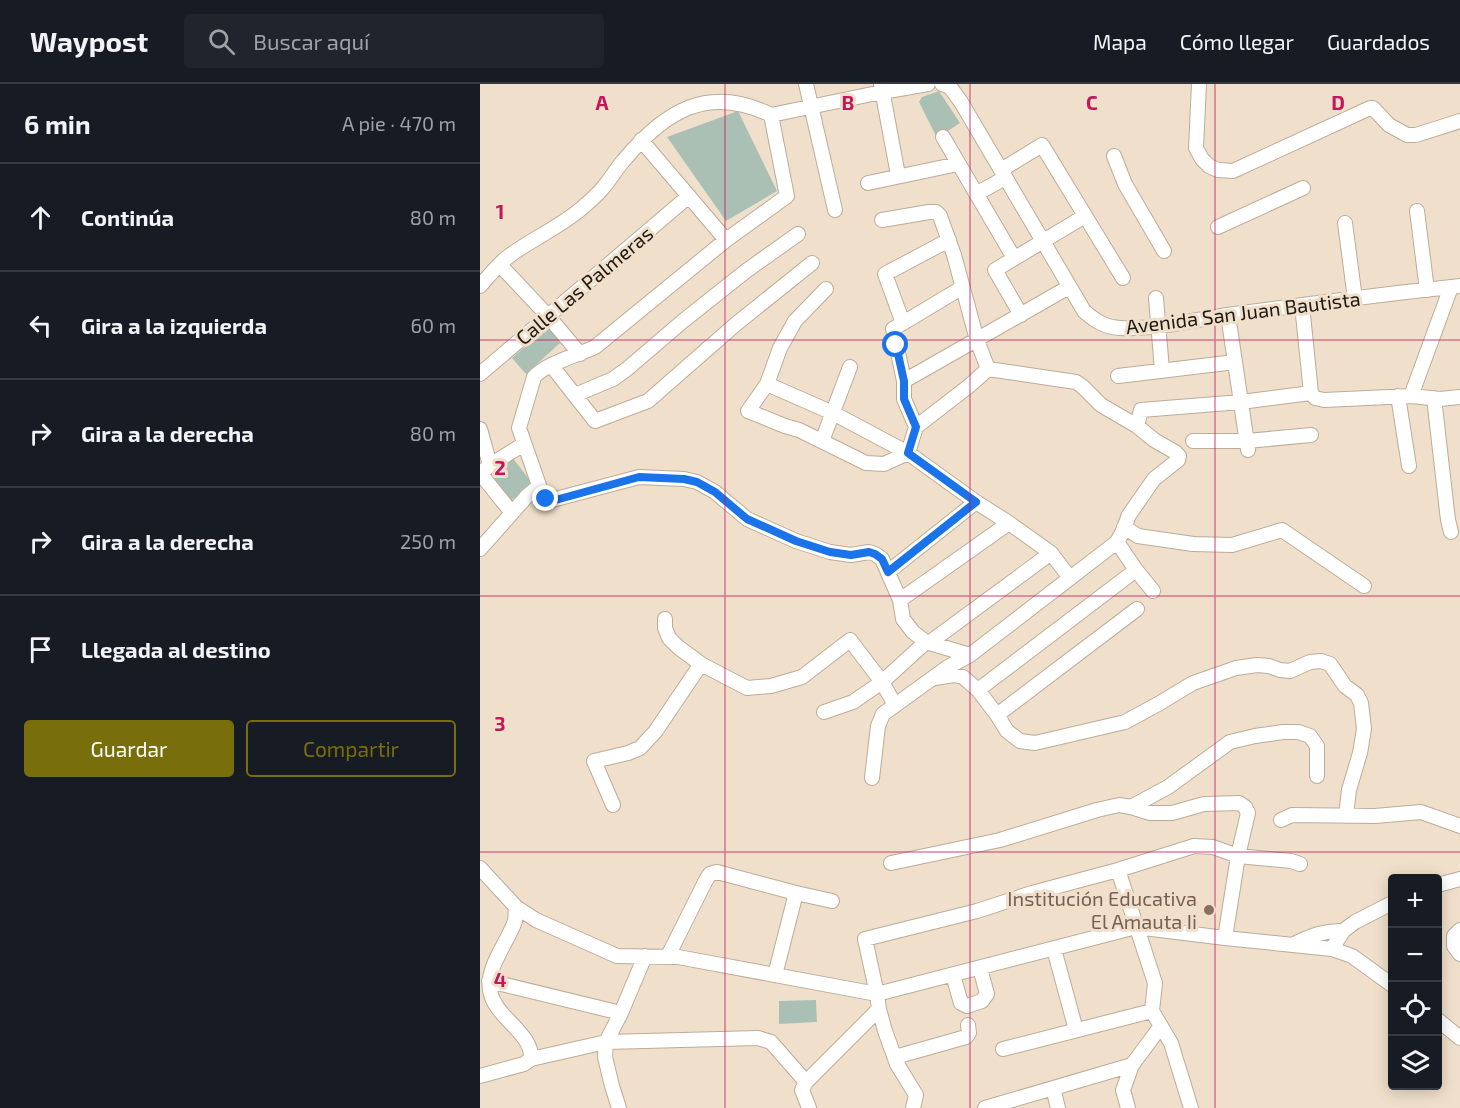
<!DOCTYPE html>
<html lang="es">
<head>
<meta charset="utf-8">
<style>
	:root { --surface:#171b24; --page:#20242c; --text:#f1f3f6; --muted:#9ea1a6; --line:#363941; --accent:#786e0b }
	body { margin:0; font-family:"Exo 2",sans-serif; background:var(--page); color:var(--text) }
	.controls { position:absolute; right:18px; bottom:18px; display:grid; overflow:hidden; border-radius:6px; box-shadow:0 3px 15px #0003 }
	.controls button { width:54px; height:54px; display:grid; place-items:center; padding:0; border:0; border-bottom:2px solid var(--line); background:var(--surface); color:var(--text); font:30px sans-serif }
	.stop { position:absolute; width:18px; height:18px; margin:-14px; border:4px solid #1a73e8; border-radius:50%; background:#fff }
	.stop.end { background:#1a73e8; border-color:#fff; box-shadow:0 2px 6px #0008 }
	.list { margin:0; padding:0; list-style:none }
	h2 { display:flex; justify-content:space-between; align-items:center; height:78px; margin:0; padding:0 24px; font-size:26px }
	h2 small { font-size:20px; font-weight:400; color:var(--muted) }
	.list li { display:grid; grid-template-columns:39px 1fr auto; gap:18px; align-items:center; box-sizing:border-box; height:108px; padding:0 24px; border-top:2px solid var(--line) }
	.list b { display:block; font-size:22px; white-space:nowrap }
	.list em { font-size:20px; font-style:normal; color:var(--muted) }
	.actions { display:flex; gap:12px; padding:18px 24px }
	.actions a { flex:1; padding:14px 0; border:2px solid var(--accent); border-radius:6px; text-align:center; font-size:21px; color:var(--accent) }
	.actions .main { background:var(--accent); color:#fff }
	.icon { flex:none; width:33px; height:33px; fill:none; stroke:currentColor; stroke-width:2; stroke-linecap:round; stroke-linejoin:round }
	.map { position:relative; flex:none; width:980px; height:1024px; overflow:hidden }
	header { display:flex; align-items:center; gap:36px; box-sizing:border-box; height:84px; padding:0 30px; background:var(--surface); border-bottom:2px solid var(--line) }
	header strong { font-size:28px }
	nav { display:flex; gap:33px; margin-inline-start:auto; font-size:21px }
	.search { width:420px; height:54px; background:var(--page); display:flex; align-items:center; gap:15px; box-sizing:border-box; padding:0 21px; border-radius:6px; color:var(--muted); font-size:22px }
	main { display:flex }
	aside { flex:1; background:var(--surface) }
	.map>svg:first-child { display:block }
	.green { fill:#abc0b5 }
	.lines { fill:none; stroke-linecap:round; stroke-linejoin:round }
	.minor-casing { stroke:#bbac98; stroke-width:16 }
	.minor { stroke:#fff; stroke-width:14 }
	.route { stroke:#1a73e8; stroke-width:8 }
	.grid { fill:none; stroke:#c2185b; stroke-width:1.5; stroke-opacity:0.55 }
	.education-dot { fill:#8d6e63; stroke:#f0e0cb; stroke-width:2 }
	.labels { text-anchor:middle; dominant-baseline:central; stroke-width:6; stroke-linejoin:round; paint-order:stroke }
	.street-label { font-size:20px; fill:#1e1811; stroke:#f0e0cb }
	.education-label { font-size:20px; fill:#785e54; stroke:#f0e0cb; text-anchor:end }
	.grid-label { font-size:20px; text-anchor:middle; font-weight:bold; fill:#c2185b; stroke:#f0e0cb; stroke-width:6; stroke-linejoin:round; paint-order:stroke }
</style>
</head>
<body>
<header>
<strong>Waypost</strong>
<div class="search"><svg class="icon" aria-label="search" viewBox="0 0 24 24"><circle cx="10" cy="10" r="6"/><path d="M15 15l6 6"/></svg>Buscar aquí</div>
<nav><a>Mapa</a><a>Cómo llegar</a><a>Guardados</a></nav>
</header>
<main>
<aside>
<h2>6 min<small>A pie · 470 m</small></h2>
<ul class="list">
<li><svg class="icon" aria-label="ahead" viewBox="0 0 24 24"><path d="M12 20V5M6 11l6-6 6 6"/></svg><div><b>Continúa</b></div><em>80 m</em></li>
<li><svg class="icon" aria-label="left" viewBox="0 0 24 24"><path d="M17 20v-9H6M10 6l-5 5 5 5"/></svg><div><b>Gira a la izquierda</b></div><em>60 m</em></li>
<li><svg class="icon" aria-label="right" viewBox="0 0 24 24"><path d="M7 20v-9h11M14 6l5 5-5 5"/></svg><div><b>Gira a la derecha</b></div><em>80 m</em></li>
<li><svg class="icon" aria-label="right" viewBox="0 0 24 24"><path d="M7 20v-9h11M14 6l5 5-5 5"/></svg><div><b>Gira a la derecha</b></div><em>250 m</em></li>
<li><svg class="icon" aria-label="arrive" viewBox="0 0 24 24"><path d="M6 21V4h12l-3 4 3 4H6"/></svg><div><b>Llegada al destino</b></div></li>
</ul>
<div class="actions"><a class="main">Guardar</a><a>Compartir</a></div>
</aside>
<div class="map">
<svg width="980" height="1024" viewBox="0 0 980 1024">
	<rect width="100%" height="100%" fill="#f0e0cb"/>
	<path class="green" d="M459,7L480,39L457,54L439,18L442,13Z
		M258,27L297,107L246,137L187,53Z
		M68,243L81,258L46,290L32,274Z
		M31,372L53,400L30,417L9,390Z
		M336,916L337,938L299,940V917Z"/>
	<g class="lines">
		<g class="minor-casing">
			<path id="minor" d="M326,0L355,126
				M401,0L418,91
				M462,0L470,3L481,18L604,227C615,237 625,243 640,244C678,246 717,235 754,230C829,220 904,210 980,202
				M719,0L716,64L722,75L729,82L738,86L753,87L890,24H893L909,41L927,51H936L980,37
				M291,31L307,112L246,156L115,263C98,271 65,280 54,293L39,344L62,410L66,415L72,416L159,393L204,395L217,398L235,408L267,435L316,457L350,468L371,471L389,468L395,470L402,475L420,516L423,535L433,548L446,558L490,571
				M291,31L402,8L448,0
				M463,53L534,174
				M161,56L246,156
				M634,72L645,100L684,167
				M521,86L562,61L643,194
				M388,99L478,80
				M496,110L525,94
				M937,127L947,206
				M865,139L875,215
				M738,143L823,104
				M20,181L68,232L100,270
				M0,202C9,192 18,180 29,172C52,155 80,143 102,124C109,118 116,112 122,105C130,96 136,85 144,76C185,27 228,0 291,31
				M346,205L315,237L300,264L287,300L268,327L305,342L319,346L386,379L404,380L428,369L436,343L424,315V297L413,245L483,203
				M676,214L682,286
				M822,221L831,309L835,314L844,316L931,312L960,315L980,313
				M541,231L515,186L605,132
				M748,231L768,366
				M423,239L405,190L469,156
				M71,281L115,337L168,317L256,240L332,179
				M0,290L209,112
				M638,292L755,278
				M424,297L589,203
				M287,300L353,329L428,369L496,418L529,439L571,469L590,494
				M95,311L133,295L147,285L203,237L266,187L318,150
				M918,312L929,382
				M931,312L971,203
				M954,314L968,436L971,448
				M657,342L661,326L761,318L831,309
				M436,343L489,302L508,285
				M0,345L10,381
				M342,357L370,283
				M713,357H767L831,351
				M0,389L32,429
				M0,390L10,381L44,360
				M644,443L658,452L713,460L752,461L802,446L884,502
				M637,458L656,486L673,507
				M0,465L47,412L59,402
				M408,488L496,418
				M420,516L529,439
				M185,535V544L189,554L198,563L221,580L267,604L291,602L322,593L370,556L402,598L415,621
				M449,559L571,469
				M455,594L474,591L483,593L498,606L517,631L527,647L540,657L555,659L645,638L680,619L713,599L756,584L777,581L789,582L800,586L810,587L830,578L841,577L850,580L865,602L877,611L881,619L884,645L880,669L869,706L866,731
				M498,606L656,486
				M344,628L373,618L402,598L446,558
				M517,631L657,525
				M392,694L398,642L403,630L468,583L490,571L637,458L642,449L649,431L674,395L698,376L699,372L695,368L674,356L657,342L621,321L602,302L596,298L508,285L497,256L474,171L460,132L456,128H449L402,136
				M133,721L114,677L148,669L160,664L175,648L221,580
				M651,723L688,703L750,658L775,652L803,648H818L830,652L837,662V692
				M801,736L812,731L895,732L941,728L980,742
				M411,779L520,756L617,726L639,721L651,723L670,729H692L724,720L759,719L765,723L768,729L758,772L745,854
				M0,784L36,823L56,836L137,872L198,873L397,910L656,843L745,854L852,865L872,872L912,901
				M638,786L675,899L672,927L691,959L711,1024
				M958,801L980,795
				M316,809L352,817
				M36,823C35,828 36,833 35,837C28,858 6,883 10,906C14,934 53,948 51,975
				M980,846L974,852V862L980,870
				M814,860C830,852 845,846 863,847
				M574,865L596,946
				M852,865L863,847L875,838L912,819
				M188,872L226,796L230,790L237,788L316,809L295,891
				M473,891L481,919L487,922L502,917L507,910L500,884
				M9,897L141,929
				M958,936L980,954
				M523,965L672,927
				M415,973L486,953L489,949L488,941
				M0,992L44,980L51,975L126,958L278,954L291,958L326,998
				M573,1004L578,1024
				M139,1024L132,1002L125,973L126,958L141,929L165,872
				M329,1024L322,1006L326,998L399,925
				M433,1024L436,1011L417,980L405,947L399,925L397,910L385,855L497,827L552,809L638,786L714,762L733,763L758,772L811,777L820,780
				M505,1024L652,981
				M648,1024L643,1006L652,981L681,942"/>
		</g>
		<use href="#minor" class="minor"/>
	</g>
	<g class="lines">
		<path class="route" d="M66,415L72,417L159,393L204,395L217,398L235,408L267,435L316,457L350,468L371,471L389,468L395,470L402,475L408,488L496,418L428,369L436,343L424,315V297L416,261"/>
	</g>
	<path class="grid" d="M245,0V1024M490,0V1024M735,0V1024M0,256H980M0,512H980M0,768H980"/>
	<circle class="education-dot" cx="729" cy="826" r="6"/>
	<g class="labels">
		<g class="street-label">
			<text transform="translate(104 201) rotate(-40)">Calle Las Palmeras</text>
			<text transform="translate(763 228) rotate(-7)">Avenida San Juan Bautista</text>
		</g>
		<g class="education-label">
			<text x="717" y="814">Institución Educativa<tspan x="717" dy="23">El Amauta Ii</tspan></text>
		</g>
	</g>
	<g class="grid-label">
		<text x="122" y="26">A</text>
		<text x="368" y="26">B</text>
		<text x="612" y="26">C</text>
		<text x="858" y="26">D</text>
		<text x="20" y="135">1</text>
		<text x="20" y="391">2</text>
		<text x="20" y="647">3</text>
		<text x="20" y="903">4</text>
	</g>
</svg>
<div class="controls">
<button>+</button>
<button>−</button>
<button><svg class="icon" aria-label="locate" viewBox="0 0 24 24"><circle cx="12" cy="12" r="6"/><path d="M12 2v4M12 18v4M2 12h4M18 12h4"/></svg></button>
<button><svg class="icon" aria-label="layers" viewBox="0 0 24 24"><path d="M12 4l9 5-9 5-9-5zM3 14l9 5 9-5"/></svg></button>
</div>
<div class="stop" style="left:416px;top:261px"></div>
<div class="stop end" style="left:66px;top:415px"></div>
</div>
</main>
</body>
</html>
